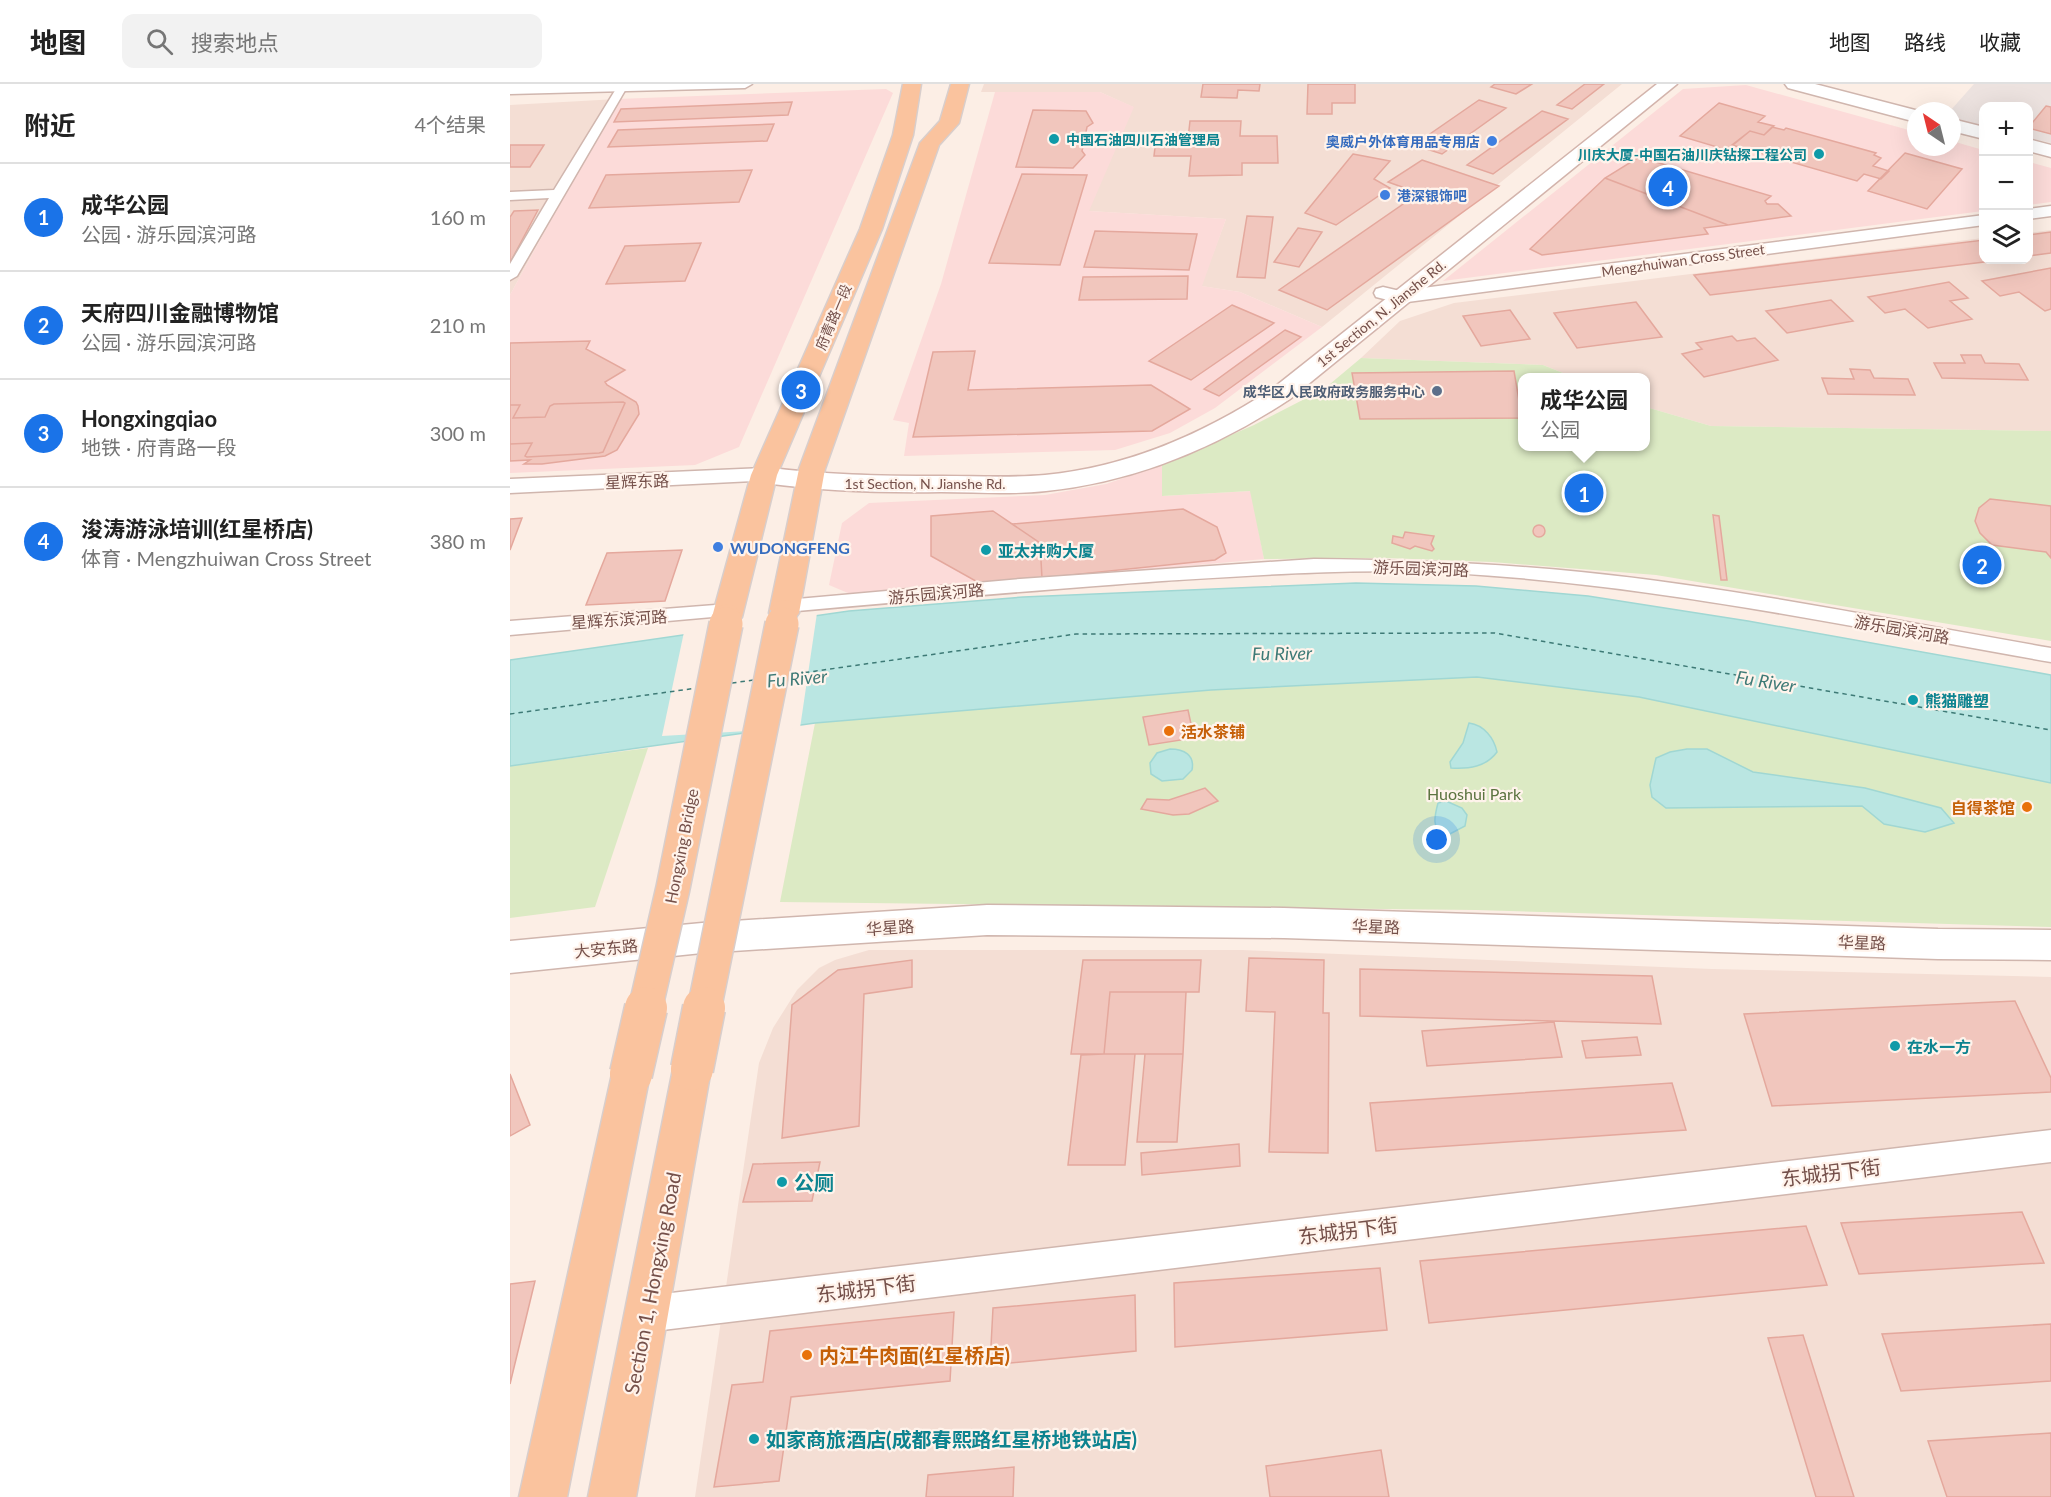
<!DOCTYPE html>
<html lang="zh">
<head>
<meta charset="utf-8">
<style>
	:root { --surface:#fff; --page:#f2f2f2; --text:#222; --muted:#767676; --line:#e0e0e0; --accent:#1a73e8 }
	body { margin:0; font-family:Lato,"Noto Sans SC",sans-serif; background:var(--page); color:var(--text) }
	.controls { position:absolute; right:18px; top:18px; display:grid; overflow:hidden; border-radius:12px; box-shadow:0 6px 24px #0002 }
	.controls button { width:54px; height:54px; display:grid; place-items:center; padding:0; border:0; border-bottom:2px solid var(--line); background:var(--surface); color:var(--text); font:30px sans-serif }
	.compass { position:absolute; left:1397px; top:18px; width:54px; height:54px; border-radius:50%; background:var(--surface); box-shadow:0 6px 24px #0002; rotate:325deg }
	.you { position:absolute; left:927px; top:756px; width:21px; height:21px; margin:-15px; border:4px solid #fff; border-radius:50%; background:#1a73e8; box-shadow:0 0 0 9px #1a73e833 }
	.badge { display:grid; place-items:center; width:39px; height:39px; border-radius:50%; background:var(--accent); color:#fff; font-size:20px; font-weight:700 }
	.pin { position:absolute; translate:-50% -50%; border:3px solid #fff; box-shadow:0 2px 6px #0006 }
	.popup { position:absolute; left:1008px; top:289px; width:132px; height:78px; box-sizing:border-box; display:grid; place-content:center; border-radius:12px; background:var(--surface); filter:drop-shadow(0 2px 4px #0005); font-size:20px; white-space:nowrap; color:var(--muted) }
	.popup b { font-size:22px; color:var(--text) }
	.popup::after { content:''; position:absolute; left:50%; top:100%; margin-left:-12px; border:12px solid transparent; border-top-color:var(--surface) }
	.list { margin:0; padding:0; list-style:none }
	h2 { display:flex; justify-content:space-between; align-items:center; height:78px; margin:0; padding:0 24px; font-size:26px }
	h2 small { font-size:20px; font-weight:400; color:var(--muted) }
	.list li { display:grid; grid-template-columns:39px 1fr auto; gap:18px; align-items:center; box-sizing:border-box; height:108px; padding:0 24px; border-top:2px solid var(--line) }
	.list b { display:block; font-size:22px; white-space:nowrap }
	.list p { margin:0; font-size:20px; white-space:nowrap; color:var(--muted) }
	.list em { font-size:20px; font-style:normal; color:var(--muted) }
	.icon { flex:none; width:33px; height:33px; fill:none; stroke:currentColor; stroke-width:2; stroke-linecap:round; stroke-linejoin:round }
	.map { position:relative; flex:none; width:1541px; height:1413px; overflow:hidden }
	header { display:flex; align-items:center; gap:36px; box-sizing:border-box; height:84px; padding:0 30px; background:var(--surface); border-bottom:2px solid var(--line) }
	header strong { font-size:28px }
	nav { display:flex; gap:33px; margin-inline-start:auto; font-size:21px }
	.search { width:420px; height:54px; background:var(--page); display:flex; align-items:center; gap:15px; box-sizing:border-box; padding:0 21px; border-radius:12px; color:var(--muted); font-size:22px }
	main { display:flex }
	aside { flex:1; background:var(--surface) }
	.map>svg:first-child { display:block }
	.residential { fill:#f4ded4 }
	.commercial { fill:#fcdbd9 }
	.industrial { fill:#ece2df }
	.green { fill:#dceac4 }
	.water { fill:#bae6e2; stroke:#a0d7d3; stroke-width:1.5 }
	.pier { fill:#fceee5 }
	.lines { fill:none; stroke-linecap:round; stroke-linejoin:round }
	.ferry { stroke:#3e7a76; stroke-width:1.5; stroke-dasharray:4.5 4; stroke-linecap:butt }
	.building { fill:#f1c6bd; stroke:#e4a89d; stroke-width:1.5 }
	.pedestrian-casing { stroke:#d0b6ae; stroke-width:3 }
	.minor-casing { stroke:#d0b6ae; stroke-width:3 }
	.tertiary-casing { stroke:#d0b6ae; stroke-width:3 }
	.secondary-casing { stroke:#d3b4ac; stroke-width:3 }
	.primary-casing { stroke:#d8cecc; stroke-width:3 }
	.pedestrian { fill:#fff; fill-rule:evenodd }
	.minor { fill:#fff; fill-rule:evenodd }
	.tertiary { fill:#fff; fill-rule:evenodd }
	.secondary { fill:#fff; fill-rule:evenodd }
	.primary { fill:#fac39e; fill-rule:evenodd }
	.primary-bridge-far2-casing { stroke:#d8cecc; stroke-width:28; stroke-linecap:butt }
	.primary-bridge-far1-casing { stroke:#d8cecc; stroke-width:36; stroke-linecap:butt }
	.primary-bridge-casing { stroke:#d8cecc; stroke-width:45; stroke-linecap:butt }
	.primary-bridge-far2 { stroke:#fac39e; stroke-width:26 }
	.primary-bridge-far1 { stroke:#fac39e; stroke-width:33 }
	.primary-bridge { stroke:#fac39e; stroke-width:42 }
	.culture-dot { fill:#0f9aa8; stroke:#fff3eb; stroke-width:2 }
	.shop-dot { fill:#3f7fe0; stroke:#fff3eb; stroke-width:2 }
	.service-dot { fill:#5c6f8a; stroke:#fff3eb; stroke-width:2 }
	.food-dot { fill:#e8710a; stroke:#fff3eb; stroke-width:2 }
	.labels { text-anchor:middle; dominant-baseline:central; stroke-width:4.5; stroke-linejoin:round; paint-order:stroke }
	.far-culture-label { font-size:14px; font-weight:bold; fill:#0d838f; stroke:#fff3eb; text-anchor:start }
	.far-shop-label { font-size:14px; font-weight:bold; fill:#366cbe; stroke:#fff3eb; text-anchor:end }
	.far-street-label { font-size:14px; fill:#75504a; stroke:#fff3eb }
	.far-service-label { font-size:14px; font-weight:bold; fill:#4e5e75; stroke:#fff3eb; text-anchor:end }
	.street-label { font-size:16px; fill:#75504a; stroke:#fff3eb }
	.shop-label { font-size:16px; font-weight:bold; fill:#366cbe; stroke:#fff3eb; text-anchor:start }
	.culture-label { font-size:16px; font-weight:bold; fill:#0d838f; stroke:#fff3eb; text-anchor:start }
	.food-label { font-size:16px; font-weight:bold; fill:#c56008; stroke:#fff3eb; text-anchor:start }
	.park-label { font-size:16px; fill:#5c7440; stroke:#fff3eb }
	.water-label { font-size:18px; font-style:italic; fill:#3e7a76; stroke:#fff3eb }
	.near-street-label { font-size:20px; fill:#75504a; stroke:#fff3eb }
	.near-culture-label { font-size:20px; font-weight:bold; fill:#0d838f; stroke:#fff3eb; text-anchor:start }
	.near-food-label { font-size:20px; font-weight:bold; fill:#c56008; stroke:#fff3eb; text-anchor:start }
</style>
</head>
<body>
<header>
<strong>地图</strong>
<div class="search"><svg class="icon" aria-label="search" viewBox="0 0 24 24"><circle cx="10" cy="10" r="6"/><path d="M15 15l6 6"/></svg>搜索地点</div>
<nav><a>地图</a><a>路线</a><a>收藏</a></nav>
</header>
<main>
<aside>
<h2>附近<small>4个结果</small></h2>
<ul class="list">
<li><span class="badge">1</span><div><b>成华公园</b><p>公园 · 游乐园滨河路</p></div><em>160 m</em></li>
<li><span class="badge">2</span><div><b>天府四川金融博物馆</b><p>公园 · 游乐园滨河路</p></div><em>210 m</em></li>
<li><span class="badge">3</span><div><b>Hongxingqiao</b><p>地铁 · 府青路一段</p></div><em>300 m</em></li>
<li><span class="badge">4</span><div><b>浚涛游泳培训(红星桥店)</b><p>体育 · Mengzhuiwan Cross Street</p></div><em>380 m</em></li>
</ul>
</aside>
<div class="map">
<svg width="1541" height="1413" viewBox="0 0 1541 1413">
	<rect width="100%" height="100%" fill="#fceee5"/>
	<path class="residential" d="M474,0H1112L812,243L730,208L691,202L716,135L578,127L623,23L590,8H471Z
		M107,15L0,211V21Z
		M1541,146V347L1201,342L1136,323V294L1063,293L1033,281L851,274L890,237L944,219L1473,154L1474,176H1518L1519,149Z
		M359,866H732L1202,885L1541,893V1413H185L249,979L263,944L287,906L309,884L325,876Z"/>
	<path class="commercial" d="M1236,1L1406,48V63H1442V57L1473,66V127L933,197L1173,5Z
		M376,5L383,9L229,363L185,381L0,389V211L107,15Z
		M485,8H590L624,23L579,127L716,135L692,202L730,208L812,243L705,324L660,349L605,366L394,372L399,339L383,336L431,200Z
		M1519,78L1541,84V118L1519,121Z
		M652,381L653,412L741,407L754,475L345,512L319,501L332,439L359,419L535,411L596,400Z"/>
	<path class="industrial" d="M1464,0H1541V59L1519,54L1518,22H1474L1473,42L1442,34V27H1440Z"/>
	<path class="green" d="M851,274L1033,281L1063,293L1012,294V362H1136V323L1201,342L1541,347V557L1146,491L982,478L876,474L754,475L740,407L652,412V381L744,341L814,305Z
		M967,593L1129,613L1541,699V843L966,826L270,818L305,639L701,606Z
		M138,664L85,823L0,834V682Z"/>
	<path class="water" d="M846,499L966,502L1078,512L1238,537L1541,591V699L1129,613L967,593L701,606L305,639L0,682V576L339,527L513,513Z
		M959,639C974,641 984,654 987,668C976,683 959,685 941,684L940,678L953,659Z
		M660,665C674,665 685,671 682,686L673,695L652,697L641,690L640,679L647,669Z
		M1177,665H1197L1243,688L1355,704L1431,724L1444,739L1415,748L1374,740L1352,722L1156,724L1142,713L1140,701L1146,674L1160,668Z
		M936,717L952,724L957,731L955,742L934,753C922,743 924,734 928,719Z"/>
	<path class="pier" d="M307,529L290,644L152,652L174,548Z"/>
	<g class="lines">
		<path class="ferry" d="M278,591L566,550L985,549L1541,646
			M222,599L244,596
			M0,630L187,604"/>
	</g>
	<path class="building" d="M693,0H750L749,7L728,6L727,14L691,13Z
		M798,0H845V19H822V30H797Z
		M985,0H1022L1006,10L981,3Z
		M1075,0H1094L1062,25L1047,21Z
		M969,16L996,24L932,70L904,61Z
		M282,18L278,31L104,38L111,25Z
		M1209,19L1255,32L1248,38L1264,42L1254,51L1240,47L1217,66L1170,52Z
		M1536,22L1541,23V50L1518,44Z
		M523,26L576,27L583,39L577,43L572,67L575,71L563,84L506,83Z
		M1032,27L1058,35L983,90L957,81Z
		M680,37H731L730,52H767L768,79H732V91L679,92L681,72H644L646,55H678Z
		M264,40L257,57L98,63L108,46Z
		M1262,43L1274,46L1276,44L1366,69L1364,71L1371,74L1363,82L1379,87L1371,95L1354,90L1347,97L1222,61L1240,47L1254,51Z
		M0,61H34L20,83H0Z
		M1395,69L1452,85L1417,125L1358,107Z
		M843,70L880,77L864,95L880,104L826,141L795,129Z
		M1129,73L1261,112L1255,117L1257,120H1268L1281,132L1218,141L1095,94Z
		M912,76L989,102L817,226L769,206L909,109L878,98Z
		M242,86L229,118L79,124L96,91Z
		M512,90L577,91L550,181L479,179Z
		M1095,94L1218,141L1194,144L1198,150L1032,171L1020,165Z
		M28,126L0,179V133L4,127Z
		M737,132L763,133L755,194L727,193Z
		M788,144L812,148L789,183L764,178Z
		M585,147L687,150L679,186L574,183Z
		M1541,148V169L1518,172V151Z
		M1474,156V176H1491L1200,211L1184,191Z
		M191,159L175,197L96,200L115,162Z
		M1541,184V225L1535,227L1509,208L1490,212L1472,197Z
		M678,192L677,215L569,216L573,193Z
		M1439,198L1458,214L1440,217L1462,235L1418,244L1395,225L1375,229L1358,213Z
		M1321,216L1343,237L1277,249L1256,227Z
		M1126,218L1152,253L1067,264L1044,229Z
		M722,221L764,239L681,296L639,277Z
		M1000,226L1020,255L971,262L953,232Z
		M775,246L791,253L709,312L694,305Z
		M1222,252L1227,257L1245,254L1268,276L1194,293L1172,270L1192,265L1186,259Z
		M80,257L76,265L115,286L95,298L97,301L126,318L128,322L129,330L107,366L95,372L32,380H14L20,376L0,377V259Z
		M465,267L458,306L641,301L680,325L642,347L403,353L423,268Z
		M1451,271H1471L1475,279L1509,280L1518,296L1432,294L1424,279H1455Z
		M1340,285L1360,286L1364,294L1398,295L1405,311L1318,310L1312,294L1344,295Z
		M1004,287L1012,334L850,335L842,289Z
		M113,318L115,319L93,368L89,369L17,373L15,372L22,359L0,360V321H10L3,334L35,333L40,322L44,320Z
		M1480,415L1541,422V474L1536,468L1482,461L1470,449L1465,437L1469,424Z
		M673,425L707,443L716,469L705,476L532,494L530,459L502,440Z
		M483,427L530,459L532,494L471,500L421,472V432Z
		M1203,431L1209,432L1217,496H1211Z
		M12,434L0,466V435Z
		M1023 447a6 6 0 1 1 12 0a6 6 0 1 1-12 0Z
		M895,448L924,452L921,460L924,465L922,467L905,462L900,465L882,459L883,452L893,454Z
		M172,466L155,517L76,521L97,469Z
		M678,626L684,654L639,661L633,633Z
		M695,704L708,717L679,730L663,731L631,725L637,715L659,716Z
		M739,874L814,876L813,929H819L818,1069L759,1068L765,928L736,927Z
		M402,876V903L354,910L349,1042L272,1054L282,921L328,886Z
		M573,876H691L689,908H600L594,970H561Z
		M850,885L1142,892L1151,940L850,932Z
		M600,908H676L673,970H594Z
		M1505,917L1541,994V1008L1262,1022L1234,930Z
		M1044,938L1052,973L917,982L912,947Z
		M1127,953L1131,971L1076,974L1072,957Z
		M594,970H625L615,1081H558L571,971Z
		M635,970H673L667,1058H627Z
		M0,990L20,1041L0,1052Z
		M1162,999L1176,1046L866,1067L860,1019Z
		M729,1060L730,1082L632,1091L631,1069Z
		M310,1078L302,1117L233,1118L243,1080Z
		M1512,1128L1534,1179L1349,1190L1331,1139Z
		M1296,1142L1317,1201L919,1239L910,1177Z
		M870,1184L877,1246L665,1263L664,1199Z
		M25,1197L0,1300V1200Z
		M625,1211L626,1267L480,1281L483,1224Z
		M444,1228L440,1297L281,1313L269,1397L204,1403L222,1301L253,1298L260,1247Z
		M1541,1240V1297L1391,1307L1372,1250Z
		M1293,1251L1344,1413H1306L1258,1254Z
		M1541,1349V1413H1437L1418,1357Z
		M871,1366L879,1413H760L756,1382Z
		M504,1383L503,1413H416L418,1391Z"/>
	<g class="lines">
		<g class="pedestrian-casing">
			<path id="pedestrian" d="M109,0L117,3L7,192L0,196V180L39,114L0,116V108L44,106Z
				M804,475C893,476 982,479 1071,488C1229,504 1385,537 1541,564V578C1342,543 1142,500 940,489C844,484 748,491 652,497C527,506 401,517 276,528L269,527L267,522L269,517L276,516L510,495Z
				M218,520L225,521L227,526L225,531L0,551V537Z"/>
		</g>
		<g class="minor-casing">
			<path id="minor" d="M0,0H242L235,4L0,10Z
				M1541,122V132L1518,135V125Z
				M1474,131V141L890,219L866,213L864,209L866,205L873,203L890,207Z
				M254,384L262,386L265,391L262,396L0,409V395Z
				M1541,1046V1078L136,1248L123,1243L118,1230L123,1217L136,1212Z"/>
		</g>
		<g class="tertiary-casing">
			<path id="tertiary" d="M1275,0H1305L1409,27H1406V38L1278,4Z
				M1442,35L1474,43V55L1442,47Z
				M1518,55L1541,61V73L1518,67Z
				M477,821L774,824L1428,845L1541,846V876L1428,875L774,854L477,851L192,869L0,889V857L192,839Z"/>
		</g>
		<g class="secondary-casing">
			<path id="secondary" d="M1147,0H1167L780,315C706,364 624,398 536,407C501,411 466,408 431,408C372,409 313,407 254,399L245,397L241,391L245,385L254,383C313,391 371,392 431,392C466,392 501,394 535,391C618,383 693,350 762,305Z"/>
		</g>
		<g class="primary-casing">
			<path id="primary" d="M393,0H411L403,51L372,145L267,391L232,533L227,540L217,543L207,540L202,533L241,391L350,145L383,51Z
				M441,0H459L449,39L429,61L315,385L289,529L284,536L274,539L264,536L259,529L289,385L410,59L430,37Z
				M182,967L196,972L201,985L126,1413H78L163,985L168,972Z
				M121,972L135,977L140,990L57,1413H9L102,990L107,977Z"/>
		</g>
		<use href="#pedestrian" class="pedestrian"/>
		<use href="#minor" class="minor"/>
		<use href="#tertiary" class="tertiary"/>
		<use href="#secondary" class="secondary"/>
		<use href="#primary" class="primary"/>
		<g class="primary-bridge-far2-casing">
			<path id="primary-bridge-far2" d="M215,542L217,533
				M271,542L274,529"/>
		</g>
		<g class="primary-bridge-far1-casing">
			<path id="primary-bridge-far1" d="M135,926L163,804L216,540
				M194,926L272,540"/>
		</g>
		<g class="primary-bridge-casing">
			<path id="primary-bridge" d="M182,985L194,924
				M121,990L136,924"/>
		</g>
		<use href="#primary-bridge-far2" class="primary-bridge-far2"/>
		<use href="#primary-bridge-far1" class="primary-bridge-far1"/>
		<use href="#primary-bridge" class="primary-bridge"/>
	</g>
	<g class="culture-dot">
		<circle cx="544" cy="55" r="6"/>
		<circle cx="1309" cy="70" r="6"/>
		<circle cx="476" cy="466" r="6"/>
		<circle cx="1403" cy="616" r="6"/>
		<circle cx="1385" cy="962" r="6"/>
		<circle cx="272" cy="1098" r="6"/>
		<circle cx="244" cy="1355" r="6"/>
	</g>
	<g class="shop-dot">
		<circle cx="982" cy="57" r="6"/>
		<circle cx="875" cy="111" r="6"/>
		<circle cx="208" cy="463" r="6"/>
	</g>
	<circle class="service-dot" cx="927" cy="307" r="6"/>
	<g class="food-dot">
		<circle cx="659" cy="647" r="6"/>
		<circle cx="1517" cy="723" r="6"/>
		<circle cx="297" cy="1271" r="6"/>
	</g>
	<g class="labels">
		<g class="far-culture-label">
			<text x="556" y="55">中国石油四川石油管理局</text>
			<text x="1297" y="70" text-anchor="end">川庆大厦-中国石油川庆钻探工程公司</text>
		</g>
		<g class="far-shop-label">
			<text x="970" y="57">奥威户外体育用品专用店</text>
			<text x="887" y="111" text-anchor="start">港深银饰吧</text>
		</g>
		<g class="far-street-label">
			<text transform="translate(1173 176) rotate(-8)">Mengzhuiwan Cross Street</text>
			<text transform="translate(871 229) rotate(-39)">1st Section, N. Jianshe Rd.</text>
			<text transform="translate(323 233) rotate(-67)">府青路一段</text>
			<text x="415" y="399">1st Section, N. Jianshe Rd.</text>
		</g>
		<g class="far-service-label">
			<text x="915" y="307">成华区人民政府政务服务中心</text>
		</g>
		<g class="street-label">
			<text transform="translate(127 397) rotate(-2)">星辉东路</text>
			<text transform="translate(911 484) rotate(2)">游乐园滨河路</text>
			<text transform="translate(426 509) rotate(-5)">游乐园滨河路</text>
			<text transform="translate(109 535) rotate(-4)">星辉东滨河路</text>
			<text transform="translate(1392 545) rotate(10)">游乐园滨河路</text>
			<text transform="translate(171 762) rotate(-79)">Hongxing Bridge</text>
			<text transform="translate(866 842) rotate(2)">华星路</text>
			<text transform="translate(380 843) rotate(-4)">华星路</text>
			<text transform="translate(1352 858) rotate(2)">华星路</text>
			<text transform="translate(96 864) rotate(-6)">大安东路</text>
		</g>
		<g class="shop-label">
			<text x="220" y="463">WUDONGFENG</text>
		</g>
		<g class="culture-label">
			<text x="488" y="466">亚太并购大厦</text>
			<text x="1415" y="616">熊猫雕塑</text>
			<text x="1397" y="962">在水一方</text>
		</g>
		<g class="food-label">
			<text x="671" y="647">活水茶铺</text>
			<text x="1505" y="723" text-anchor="end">自得茶馆</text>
		</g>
		<g class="park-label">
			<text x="964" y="709">Huoshui Park</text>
		</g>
		<g class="water-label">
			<text transform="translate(772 569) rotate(-1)">Fu River</text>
			<text transform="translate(287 594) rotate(-5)">Fu River</text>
			<text transform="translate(1256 597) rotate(9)">Fu River</text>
		</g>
		<g class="near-street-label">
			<text transform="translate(1321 1088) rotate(-7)">东城拐下街</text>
			<text transform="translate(838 1146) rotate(-7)">东城拐下街</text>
			<text transform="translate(142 1199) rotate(-79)">Section 1, Hongxing Road</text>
			<text transform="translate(356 1204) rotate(-7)">东城拐下街</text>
		</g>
		<g class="near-culture-label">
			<text x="284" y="1098">公厕</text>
			<text x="256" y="1355">如家商旅酒店(成都春熙路红星桥地铁站店)</text>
		</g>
		<g class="near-food-label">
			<text x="309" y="1271">内江牛肉面(红星桥店)</text>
		</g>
	</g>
</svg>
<div class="controls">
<button>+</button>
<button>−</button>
<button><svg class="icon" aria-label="layers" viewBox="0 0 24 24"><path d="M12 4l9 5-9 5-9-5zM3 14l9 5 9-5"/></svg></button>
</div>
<svg class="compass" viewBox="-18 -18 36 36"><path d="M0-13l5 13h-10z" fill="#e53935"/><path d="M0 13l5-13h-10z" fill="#767676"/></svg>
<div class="you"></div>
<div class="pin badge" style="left:1074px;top:409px">1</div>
<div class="popup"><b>成华公园</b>公园</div>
<div class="pin badge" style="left:1472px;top:481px">2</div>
<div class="pin badge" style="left:291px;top:306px">3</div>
<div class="pin badge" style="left:1158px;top:103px">4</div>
</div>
</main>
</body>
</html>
